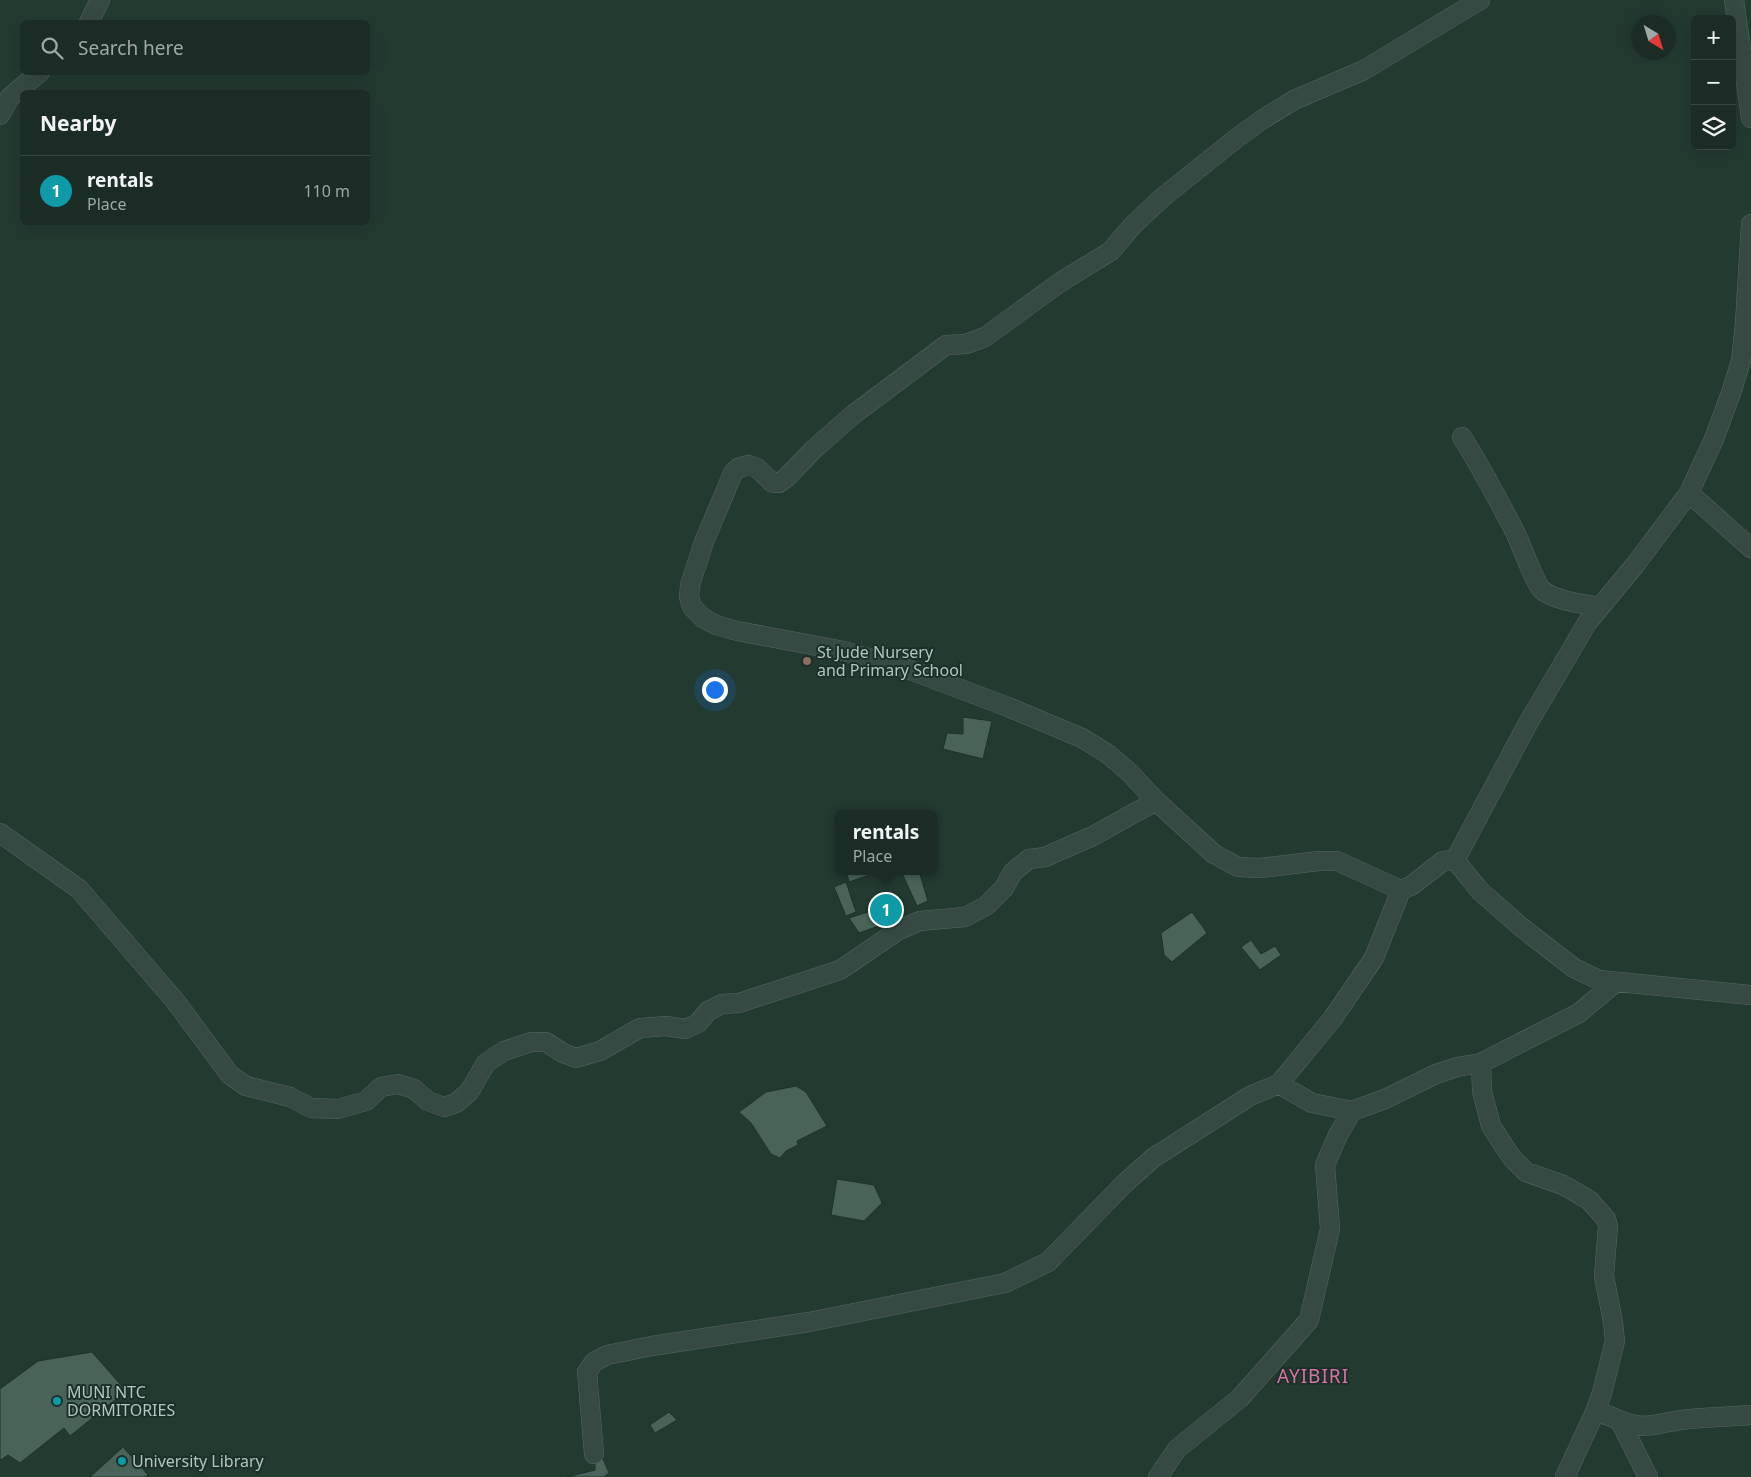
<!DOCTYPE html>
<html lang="en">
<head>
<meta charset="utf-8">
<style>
	:root { --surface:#1a2c25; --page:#23342d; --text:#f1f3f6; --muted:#9fa7a7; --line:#384842; --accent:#1a73e8 }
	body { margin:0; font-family:"Noto Sans",sans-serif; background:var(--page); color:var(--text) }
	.controls { position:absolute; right:15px; top:15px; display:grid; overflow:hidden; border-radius:8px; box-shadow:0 5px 20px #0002 }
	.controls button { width:45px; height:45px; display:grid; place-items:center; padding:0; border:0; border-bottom:1px solid var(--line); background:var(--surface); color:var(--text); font:25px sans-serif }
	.compass { position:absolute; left:1631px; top:15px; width:45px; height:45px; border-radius:50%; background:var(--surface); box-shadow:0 5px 20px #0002; rotate:142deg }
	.you { position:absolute; left:714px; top:689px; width:18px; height:18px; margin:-12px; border:4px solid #fff; border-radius:50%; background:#1a73e8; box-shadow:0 0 0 8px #1a73e833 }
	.badge { display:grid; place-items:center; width:32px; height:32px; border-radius:50%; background:var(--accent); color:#fff; font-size:16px; font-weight:700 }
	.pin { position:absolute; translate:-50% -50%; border:2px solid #fff; box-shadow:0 1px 5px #0006 }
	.popup { position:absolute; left:835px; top:810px; width:102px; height:65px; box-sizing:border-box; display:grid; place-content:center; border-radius:8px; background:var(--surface); filter:drop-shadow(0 1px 4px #0005); font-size:16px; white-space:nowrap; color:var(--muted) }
	.popup b { font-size:19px; color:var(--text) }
	.popup::after { content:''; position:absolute; left:50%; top:100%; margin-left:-10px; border:10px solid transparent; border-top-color:var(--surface) }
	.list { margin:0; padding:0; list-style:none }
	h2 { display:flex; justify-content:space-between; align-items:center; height:65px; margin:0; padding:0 20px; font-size:21px }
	h2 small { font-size:16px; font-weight:400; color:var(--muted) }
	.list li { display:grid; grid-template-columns:32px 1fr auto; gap:15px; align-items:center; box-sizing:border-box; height:70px; padding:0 20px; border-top:1px solid var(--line) }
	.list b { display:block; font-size:19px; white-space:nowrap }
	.list p { margin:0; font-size:16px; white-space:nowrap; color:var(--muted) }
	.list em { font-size:16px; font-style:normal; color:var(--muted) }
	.icon { flex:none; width:28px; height:28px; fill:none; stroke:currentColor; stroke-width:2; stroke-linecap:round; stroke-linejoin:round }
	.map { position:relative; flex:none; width:1751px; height:1477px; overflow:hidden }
	.search { position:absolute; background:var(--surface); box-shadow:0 5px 20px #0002; left:20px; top:20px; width:350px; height:55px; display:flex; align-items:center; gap:12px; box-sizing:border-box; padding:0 18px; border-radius:8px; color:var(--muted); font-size:19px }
	.panel { position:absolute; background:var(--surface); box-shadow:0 5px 20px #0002; left:20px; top:90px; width:350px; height:135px; border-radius:8px }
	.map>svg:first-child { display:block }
	.building { fill:#496359; stroke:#1e312a }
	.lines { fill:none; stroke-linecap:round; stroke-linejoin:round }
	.street-casing { stroke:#546861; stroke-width:20 }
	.street { stroke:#364a43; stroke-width:19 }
	.education-dot { fill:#8d6e63; stroke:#1c2f28; stroke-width:2 }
	.culture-dot { fill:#0f9aa8; stroke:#1c2f28; stroke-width:2 }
	.labels { text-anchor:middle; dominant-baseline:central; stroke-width:4; stroke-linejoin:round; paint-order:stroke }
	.poi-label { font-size:16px; fill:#b1c6bf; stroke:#1c2f28; text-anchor:start }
	.quarter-label { font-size:19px; letter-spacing:1px; fill:#d573a4; stroke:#1c2f28 }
</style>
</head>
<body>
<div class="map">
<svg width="1751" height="1477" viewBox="0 0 1751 1477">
	<rect width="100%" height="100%" fill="#233a31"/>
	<path class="building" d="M963,717L992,721L983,759L943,749L947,733L963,734Z
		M846,871H881L849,882Z
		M901,871H919L928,901L917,906Z
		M846,882L856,912L846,916L834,887Z
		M896,903L902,918L859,933L849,918Z
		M1192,912L1207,933L1172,962L1164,955L1161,933Z
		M1251,940L1261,954L1275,946L1281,955L1260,970L1241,947Z
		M796,1086L806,1092L827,1126L797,1141L798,1145L786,1151L780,1158L771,1154L751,1123L739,1112L766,1092Z
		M837,1179L874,1185L882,1203L864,1221L831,1215Z
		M92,1352L126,1391L70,1436L64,1428L20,1463L8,1455L1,1460L0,1458V1389L38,1361Z
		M669,1412L677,1420L655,1433L650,1425Z
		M123,1447L148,1475L145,1477H90Z
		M603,1459L609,1473L604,1477H567L595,1470V1461Z"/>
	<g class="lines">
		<g class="street-casing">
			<path id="street" d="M1734,0L1751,118
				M89,22L100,0
				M0,115L10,97L40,72
				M1751,224L1745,323L1741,361L1731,393L1714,439L1689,493L1635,565L1587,623L1527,725L1455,860L1480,891L1521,927L1574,968L1599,980L1751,995
				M1462,437C1482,469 1499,501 1516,534C1521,545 1536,585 1542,590C1555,601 1584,604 1600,607
				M1689,493L1751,548
				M0,833L79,889L176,1002L230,1075L246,1086L290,1097L311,1108L338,1109L366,1101L381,1087L398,1084L414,1089L428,1101L444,1107L456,1103L469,1092L486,1063L504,1051L531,1042H546L563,1053L576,1058L600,1051L640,1028L666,1026L685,1029L698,1023L708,1011L722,1004L739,1003L840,970L899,930L920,921L965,917L986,906L1004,888L1013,872L1029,859L1045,857L1093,836L1156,801
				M1455,860L1443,861L1411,886L1401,890L1337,861H1319L1260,868L1238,867L1214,854L1156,801L1130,773L1108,754L1082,738L1008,707L910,670L844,651L737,631L716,625L703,618L692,607L689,597L690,585L704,542L733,473L738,468L749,465L757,468L773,483H779L786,478L813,450L854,414L946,345L966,344L985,337L1062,281L1111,251L1133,225L1163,197L1238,137L1263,119L1294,100L1364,70L1480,0
				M1481,1063L1482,1091L1491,1126L1512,1158L1526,1172L1563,1185L1589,1200L1606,1219L1608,1226L1604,1276L1613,1322L1615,1341L1602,1393L1595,1412
				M1279,1084L1333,1018L1374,958L1401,890
				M1620,1421L1648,1477
				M594,1454L587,1372L594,1362L607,1355L652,1346L809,1322L1005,1283L1048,1262L1124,1184L1153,1158L1250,1096L1279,1084L1312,1103L1352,1111L1385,1099L1436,1074L1457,1067L1481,1063L1579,1013L1616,982
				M1158,1477L1177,1449L1240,1398L1309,1320L1330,1229L1325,1165L1338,1135L1352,1111
				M1565,1477L1595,1412C1610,1414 1621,1423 1635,1425C1650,1428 1666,1422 1681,1420C1704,1417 1728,1417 1751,1415"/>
		</g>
		<use href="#street" class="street"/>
	</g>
	<circle class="education-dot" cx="807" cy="661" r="5"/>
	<g class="culture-dot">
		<circle cx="57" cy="1401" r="5"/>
		<circle cx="122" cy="1461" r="5"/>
	</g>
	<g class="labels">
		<g class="poi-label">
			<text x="817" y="652">St Jude Nursery<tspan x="817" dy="18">and Primary School</tspan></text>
			<text x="67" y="1392">MUNI NTC<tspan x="67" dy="18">DORMITORIES</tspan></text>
			<text x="132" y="1461">University Library</text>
		</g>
		<g class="quarter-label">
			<text x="1313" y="1376">AYIBIRI</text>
		</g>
	</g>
</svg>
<div class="controls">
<button>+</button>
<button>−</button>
<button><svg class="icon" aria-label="layers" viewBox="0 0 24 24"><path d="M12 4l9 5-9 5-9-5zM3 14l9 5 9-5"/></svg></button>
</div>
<svg class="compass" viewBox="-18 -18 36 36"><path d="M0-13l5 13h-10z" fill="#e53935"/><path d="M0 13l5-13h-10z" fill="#9fa7a7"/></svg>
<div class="you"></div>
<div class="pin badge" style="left:886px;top:910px;background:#0f9aa8">1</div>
<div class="popup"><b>rentals</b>Place</div>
<div class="search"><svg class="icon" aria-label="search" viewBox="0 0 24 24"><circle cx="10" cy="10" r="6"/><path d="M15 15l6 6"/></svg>Search here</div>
<section class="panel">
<h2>Nearby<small></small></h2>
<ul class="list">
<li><span class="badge" style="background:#0f9aa8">1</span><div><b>rentals</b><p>Place</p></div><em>110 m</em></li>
</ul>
</section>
</div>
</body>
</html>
